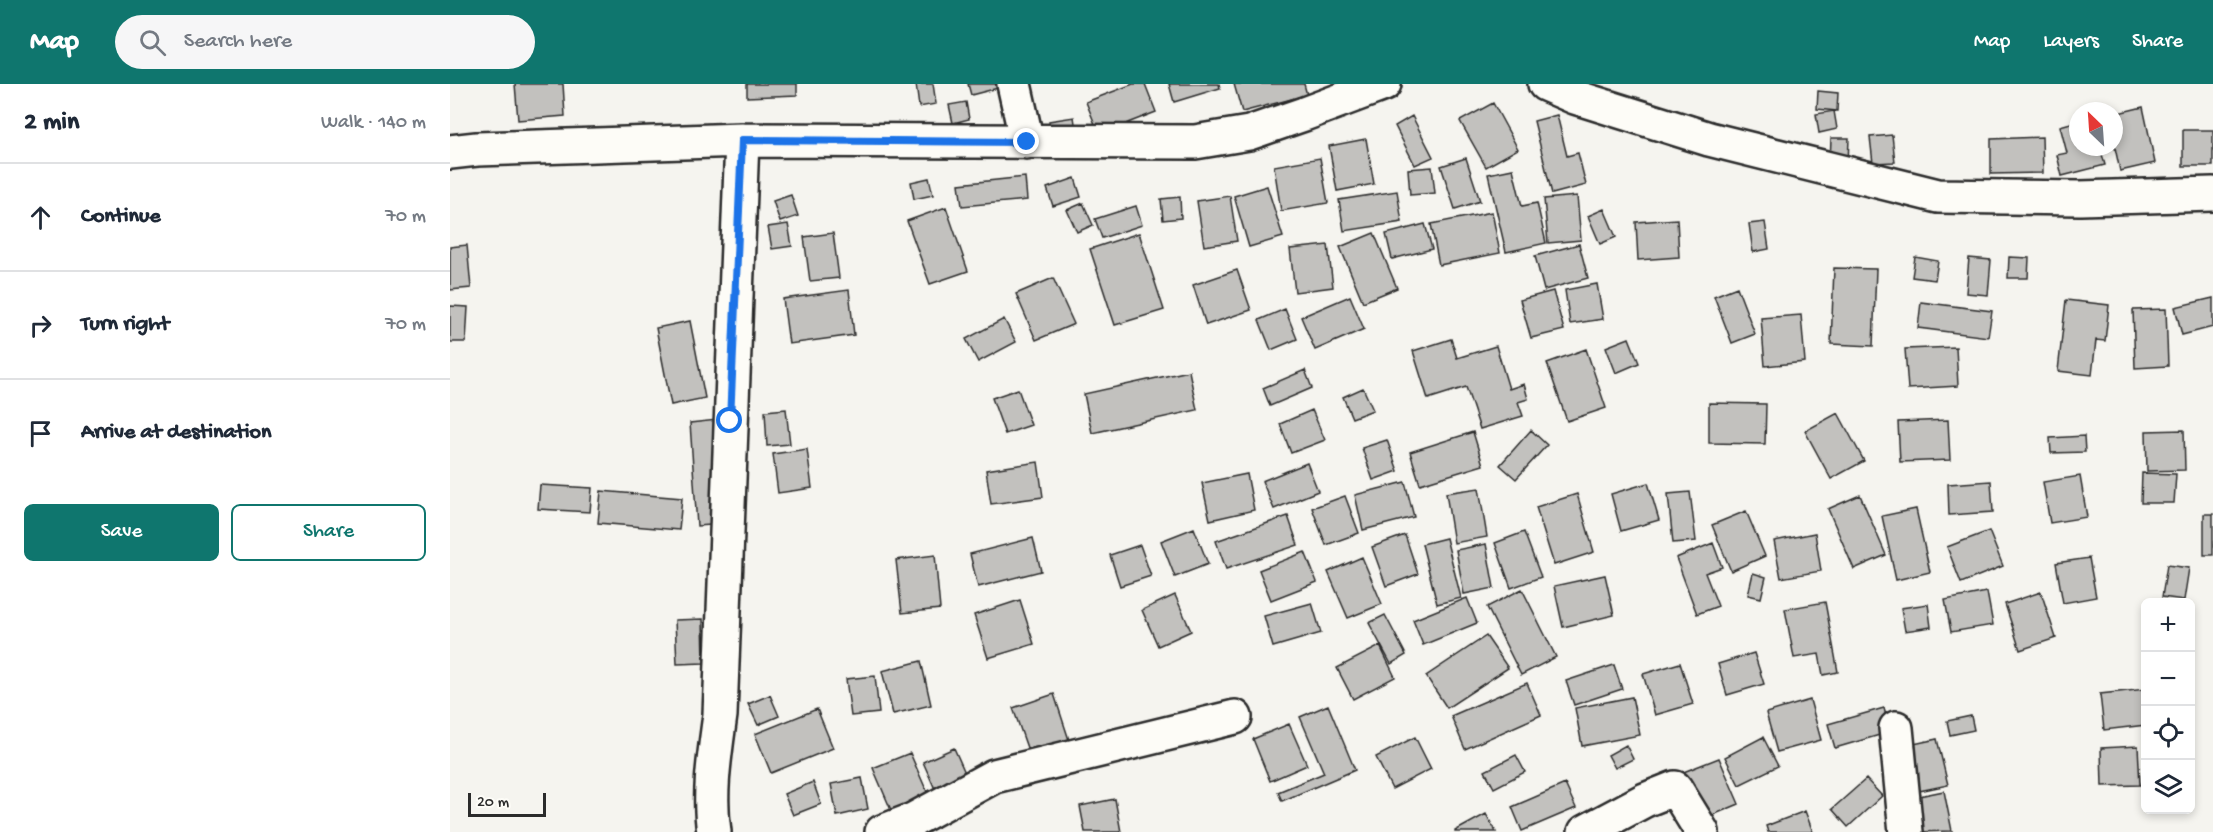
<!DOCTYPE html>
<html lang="en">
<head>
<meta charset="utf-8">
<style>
	:root { --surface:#fff; --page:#f6f6f7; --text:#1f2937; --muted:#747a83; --line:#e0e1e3; --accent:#0f766e }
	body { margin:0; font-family:"Gochi Hand",sans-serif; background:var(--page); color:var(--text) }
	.controls { position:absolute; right:18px; bottom:18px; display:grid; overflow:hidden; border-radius:9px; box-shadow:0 3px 9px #0003 }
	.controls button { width:54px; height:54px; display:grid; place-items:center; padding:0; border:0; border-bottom:2px solid var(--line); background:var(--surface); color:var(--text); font:30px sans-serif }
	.compass { position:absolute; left:1619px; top:18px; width:54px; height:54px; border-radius:50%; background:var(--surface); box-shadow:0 3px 9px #0003; rotate:335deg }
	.scale { position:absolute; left:18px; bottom:15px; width:78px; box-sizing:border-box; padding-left:6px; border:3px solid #2b2b2b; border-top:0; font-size:16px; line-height:21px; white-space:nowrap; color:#2b2b2b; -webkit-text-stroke:4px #fdfcf7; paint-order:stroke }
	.stop { position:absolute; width:18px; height:18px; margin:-14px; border:4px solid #1a73e8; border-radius:50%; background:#fff }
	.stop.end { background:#1a73e8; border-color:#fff; box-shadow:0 2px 6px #0008 }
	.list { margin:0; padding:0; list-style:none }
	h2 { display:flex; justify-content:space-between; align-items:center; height:78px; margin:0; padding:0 24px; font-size:26px }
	h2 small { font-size:20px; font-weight:400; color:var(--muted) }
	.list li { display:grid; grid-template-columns:39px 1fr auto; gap:18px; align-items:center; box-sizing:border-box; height:108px; padding:0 24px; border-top:2px solid var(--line) }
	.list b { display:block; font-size:22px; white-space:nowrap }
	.list em { font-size:20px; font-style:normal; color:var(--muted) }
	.actions { display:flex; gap:12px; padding:18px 24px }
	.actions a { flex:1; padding:14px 0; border:2px solid var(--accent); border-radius:9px; text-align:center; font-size:21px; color:var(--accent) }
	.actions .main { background:var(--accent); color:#fff }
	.icon { flex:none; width:33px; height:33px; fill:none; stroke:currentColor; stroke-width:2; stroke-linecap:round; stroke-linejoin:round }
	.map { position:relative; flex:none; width:1763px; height:748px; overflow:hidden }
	header { display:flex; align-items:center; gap:36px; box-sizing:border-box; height:84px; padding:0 30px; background:var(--accent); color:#fff }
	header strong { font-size:28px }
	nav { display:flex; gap:33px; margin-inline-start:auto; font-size:21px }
	.search { width:420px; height:54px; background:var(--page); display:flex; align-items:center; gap:15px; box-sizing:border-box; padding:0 21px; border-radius:33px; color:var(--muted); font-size:22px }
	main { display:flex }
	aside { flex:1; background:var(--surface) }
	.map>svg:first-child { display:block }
	.building { fill:#c2c1be; stroke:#2b2b2b; stroke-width:1.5 }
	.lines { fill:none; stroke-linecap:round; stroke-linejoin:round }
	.minor-casing { stroke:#2b2b2b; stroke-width:38 }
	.minor { stroke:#fdfcf7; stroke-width:33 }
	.route { stroke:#1a73e8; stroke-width:8 }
</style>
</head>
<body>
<header>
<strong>Map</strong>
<div class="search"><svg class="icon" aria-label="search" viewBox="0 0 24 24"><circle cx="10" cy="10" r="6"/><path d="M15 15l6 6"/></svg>Search here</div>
<nav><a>Map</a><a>Layers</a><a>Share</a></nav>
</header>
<main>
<aside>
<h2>2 min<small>Walk · 140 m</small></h2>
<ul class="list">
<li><svg class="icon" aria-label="ahead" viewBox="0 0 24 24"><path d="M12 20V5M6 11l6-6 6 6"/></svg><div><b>Continue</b></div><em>70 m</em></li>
<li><svg class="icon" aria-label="right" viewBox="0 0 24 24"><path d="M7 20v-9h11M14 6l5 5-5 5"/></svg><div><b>Turn right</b></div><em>70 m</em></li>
<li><svg class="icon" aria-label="arrive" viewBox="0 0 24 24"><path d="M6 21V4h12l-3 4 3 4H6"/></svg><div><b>Arrive at destination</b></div></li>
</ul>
<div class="actions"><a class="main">Save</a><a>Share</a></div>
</aside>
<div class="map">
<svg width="1763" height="748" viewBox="0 0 1763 748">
	<rect width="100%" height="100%" fill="#f5f4ef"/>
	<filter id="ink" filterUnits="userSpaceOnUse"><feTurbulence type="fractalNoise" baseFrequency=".0167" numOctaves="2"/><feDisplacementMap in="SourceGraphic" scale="12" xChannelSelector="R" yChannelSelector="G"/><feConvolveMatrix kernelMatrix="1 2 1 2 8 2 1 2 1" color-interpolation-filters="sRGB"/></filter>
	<g filter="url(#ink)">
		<path class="building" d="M65,0H113L115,32L68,36Z
			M297,0H347V11L297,13Z
			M466,0H483L486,20L469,23Z
			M518,0H551L552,3L521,11Z
			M683,0H695L706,28L649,50L636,18Z
			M719,0H769L770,4L724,18Z
			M784,0H854L857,11L792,28Z
			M1368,7L1388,9L1387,27L1367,25Z
			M516,18L519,35L503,39L499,21Z
			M1043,19L1068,65L1036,83L1010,37Z
			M1693,23L1705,79L1670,87L1664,59V30Z
			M1384,27L1387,45L1369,49L1366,30Z
			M1107,31L1117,72L1128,69L1136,101L1102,110L1084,37Z
			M962,32L983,73L965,81L945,42Z
			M624,33L627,52L601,55L599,37Z
			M1628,37V63H1650L1655,81L1612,92L1607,71L1617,69L1610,42Z
			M1733,46H1763V82H1733Z
			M1442,51L1445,78L1423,79L1420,53Z
			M1592,53L1593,89L1541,90V55Z
			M1381,54H1399L1398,80L1380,79Z
			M916,55L924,100L887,107L879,62Z
			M870,74L878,119L831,127L824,82Z
			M1016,74L1030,117L1005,125L991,82Z
			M982,83L985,109L960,111L958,85Z
			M1063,85L1072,122L1087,119L1096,159L1056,168L1038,90Z
			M575,93L577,116L512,122L509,100Z
			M479,94L483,111L464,115L461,98Z
			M625,94L631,113L603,122L597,104Z
			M817,102L833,153L799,163L784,112Z
			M947,107L952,138L894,147L889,116Z
			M341,111L348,132L330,138L323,117Z
			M780,112L787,157L754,162L747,117Z
			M1127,112L1131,156L1098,159L1094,115Z
			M730,113L731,134L713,136L711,115Z
			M633,119L643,141L627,148L617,126Z
			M686,122L692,141L652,154L645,135Z
			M496,123L518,187L480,200L457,137Z
			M1154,125L1166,153L1150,160L1138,132Z
			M1042,128L1050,169L989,181L981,140Z
			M1227,135L1229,173L1188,176L1186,138Z
			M1315,138L1319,165L1303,168L1299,140Z
			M338,140L342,162L322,165L318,143Z
			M975,140L982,165L942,175L936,150Z
			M383,149L389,194L360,197L354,153Z
			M689,149L714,226L665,241L640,165Z
			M924,149L947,204L913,218L890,163Z
			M1129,160L1138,194L1094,206L1085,172Z
			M17,161L21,204L0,206V163Z
			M878,161L883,203L845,208L840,165Z
			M1465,173L1488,177L1485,196L1462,193Z
			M1559,173L1579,174L1578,194H1558Z
			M1519,174L1541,176L1538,211L1516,209Z
			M1384,184L1426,185L1423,262L1381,260Z
			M787,186L801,226L756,241L743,201Z
			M603,194L624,240L586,256L566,210Z
			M1147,200L1153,235L1120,240L1115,206Z
			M1287,203L1305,250L1282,259L1264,212Z
			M399,206L404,251L339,260L333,215Z
			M1103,207L1114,246L1081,254L1070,216Z
			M900,212L914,245L865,266L851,233Z
			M1763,214V243L1732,251L1725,223Z
			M1616,216L1659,221L1655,257L1646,256L1642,291L1608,287Z
			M1471,218L1542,227L1538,253L1468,244Z
			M0,222L18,223L16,258H0Z
			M835,225L847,255L821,266L809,236Z
			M1716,225L1718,282L1685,284L1683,226Z
			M1351,231L1355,278L1315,282L1311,234Z
			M554,235L566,258L528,278L516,255Z
			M240,237L255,314L221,321L206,244Z
			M1179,254L1189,279L1166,289L1156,263Z
			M1001,255L1007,274L1046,262L1059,305L1074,300L1078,315L1068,318L1073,332L1030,345L1016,303L978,315L963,267Z
			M1506,263L1508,302L1458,305L1455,265Z
			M1136,265L1156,324L1117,337L1097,279Z
			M855,286L862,304L820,322L813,304Z
			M739,287L747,326L642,349L634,310Z
			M913,304L923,326L902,334L893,313Z
			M568,305L581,341L555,350L542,314Z
			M1259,319L1316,320L1315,360L1259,359Z
			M336,325L340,360L317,362L315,327Z
			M862,326L875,356L841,369L830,340Z
			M1388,329L1414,377L1381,395L1355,347Z
			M267,336L275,440L247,442L240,339Z
			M1498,336L1500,376L1450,378L1448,338Z
			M1081,346L1097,361L1066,395L1050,381Z
			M1734,346L1735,386L1697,387L1696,347Z
			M1023,348L1033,381L970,400L960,368Z
			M1634,352L1635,368L1601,369L1600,354Z
			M937,356L948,387L923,396L912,364Z
			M357,365L362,404L328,409L323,370Z
			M588,378L593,413L541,420L536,386Z
			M857,379L868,407L824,425L812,397Z
			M1692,389L1726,390L1724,419H1691Z
			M797,390L804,426L760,436L752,399Z
			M1630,392L1637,433L1600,439L1593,398Z
			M1541,397L1543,428L1499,431L1498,400Z
			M955,398L964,433L913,446L905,411Z
			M1198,399L1209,436L1171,447L1161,410Z
			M90,401L142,404L140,428L88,425Z
			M1029,404L1037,453L1004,459L996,409Z
			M151,407L232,414L229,446L148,439Z
			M1240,408L1246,457L1223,459L1218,410Z
			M1127,410L1144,468L1104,481L1086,423Z
			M1410,411L1436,471L1404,485L1378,425Z
			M895,412L909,449L876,461L862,424Z
			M1466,425L1480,488L1446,496L1432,432Z
			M1296,427L1315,472L1281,487L1262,441Z
			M1754,430H1763V471H1754Z
			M838,432L848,461L776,485L766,457Z
			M744,444L758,480L725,493L711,457Z
			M1539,447L1553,482L1511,499L1497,463Z
			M1074,448L1091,493L1061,504L1045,459Z
			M1365,449L1371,487L1331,494L1324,457Z
			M955,451L968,490L936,502L922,463Z
			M583,454L591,487L528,503L520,470Z
			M996,454L1011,514L987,520L972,460Z
			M1263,459L1272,483L1255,489L1268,522L1247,530L1226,474Z
			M1036,460L1044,504L1014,510L1006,466Z
			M690,461L701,492L670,502L660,471Z
			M855,468L867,498L821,516L809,486Z
			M485,471L490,525L452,529L446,476Z
			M912,473L932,520L898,534L878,488Z
			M1639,474L1646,513L1613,519L1606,479Z
			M1717,481L1739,484L1734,516L1712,513Z
			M1303,489L1316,493L1311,514L1298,511Z
			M1155,491L1164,531L1113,543L1104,502Z
			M1072,505L1106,573L1071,591L1037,523Z
			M1537,508L1543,541L1501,548L1495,516Z
			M1591,508L1606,554L1570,566L1555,520Z
			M725,511L741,547L708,562L692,526Z
			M1017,514L1027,539L973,561L963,536Z
			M570,516L584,560L538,574L524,531Z
			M1375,518L1388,588L1373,591L1369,570L1344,574L1335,525Z
			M862,519L871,549L823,563L814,532Z
			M1478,520L1481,543L1455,547L1451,524Z
			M935,531L956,571L941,580L919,539Z
			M253,535L254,579L227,580L225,536Z
			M1036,552L1058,584L997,624L976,592Z
			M930,562L945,593L903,615L887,584Z
			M1304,569L1314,600L1277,611L1268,580Z
			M471,577L481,621L443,630L432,587Z
			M1230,579L1243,620L1205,631L1193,590Z
			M1164,581L1172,605L1124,621L1116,597Z
			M425,592L429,629L401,632L396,595Z
			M1077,599L1091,631L1015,665L1001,632Z
			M1696,605V641L1654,646L1650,610Z
			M604,610L622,665L582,678L563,624Z
			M320,611L329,632L308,641L298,620Z
			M1182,613L1190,651L1132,662L1125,624Z
			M1360,616L1371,656L1327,668L1316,629Z
			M878,621L905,686L832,717L828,708L874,689L850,633Z
			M1434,624L1440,648L1385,664L1378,640Z
			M367,625L383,664L321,689L305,650Z
			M1521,632L1524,646L1500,651L1497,637Z
			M839,640L857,681L820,697L803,655Z
			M965,653L981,685L942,705L926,673Z
			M1313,653L1328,682L1289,701L1275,673Z
			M1487,655L1498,701L1469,707L1459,661Z
			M1176,661L1183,675L1165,684L1158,671Z
			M1688,662L1690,701L1652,702L1651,664Z
			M504,664L516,691L485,705L473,678Z
			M460,669L481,717L444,733L423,684Z
			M1066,671L1075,688L1044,704L1035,687Z
			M1269,674L1289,720L1251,736L1231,689Z
			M412,694L418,725L387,732L381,700Z
			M1416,695L1432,712L1398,743L1382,725Z
			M363,698L371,720L343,731L334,710Z
			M1115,700L1126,724L1072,747L1062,723Z
			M1494,707L1502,747L1466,748L1459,714Z
			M665,715L671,748H635L630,722Z
			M1355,727L1363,748H1318L1316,742Z
			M1036,730L1046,748H1005V747Z"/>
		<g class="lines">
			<g class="minor-casing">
				<path id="minor" d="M564,0L577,58
					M1095,0L1125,13L1259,55L1488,112L1630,114L1763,110
					M0,68L27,65L292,56L745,58L799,49L854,30L934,0
					M1446,644L1456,748
					M264,748C258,709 265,669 270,631L292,56
					M432,748L463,736L544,692L785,633
					M1135,748L1195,716L1225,704L1252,748"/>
			</g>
			<use href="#minor" class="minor"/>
		</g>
	</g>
	<g class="lines" filter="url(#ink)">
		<path class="route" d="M280,337L292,56L577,58"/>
	</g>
</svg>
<div class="controls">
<button>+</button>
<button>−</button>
<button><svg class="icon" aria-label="locate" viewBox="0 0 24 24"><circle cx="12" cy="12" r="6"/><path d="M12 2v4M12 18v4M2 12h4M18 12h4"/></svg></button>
<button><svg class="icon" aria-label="layers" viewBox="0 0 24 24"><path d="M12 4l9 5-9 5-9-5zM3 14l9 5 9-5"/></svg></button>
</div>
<svg class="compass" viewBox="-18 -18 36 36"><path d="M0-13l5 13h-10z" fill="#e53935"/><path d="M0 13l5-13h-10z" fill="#747a83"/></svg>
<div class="scale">20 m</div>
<div class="stop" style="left:280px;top:337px"></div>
<div class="stop end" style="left:577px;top:58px"></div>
</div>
</main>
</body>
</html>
